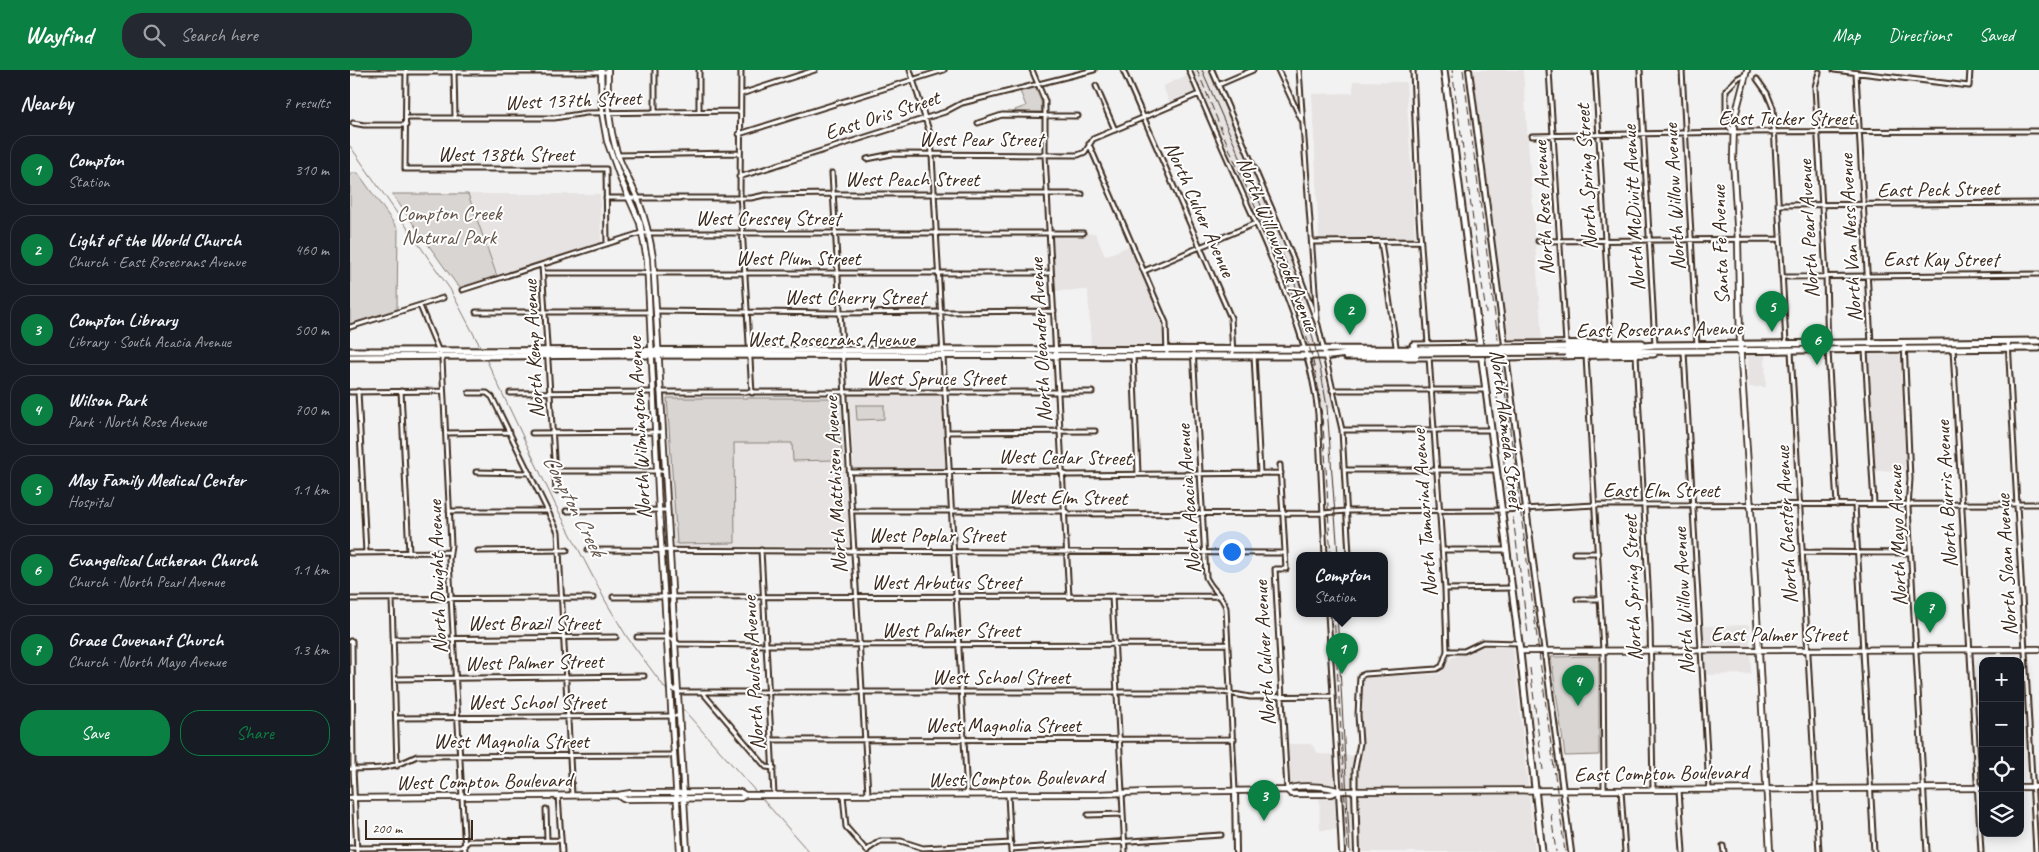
<!DOCTYPE html>
<html lang="en">
<head>
<meta charset="utf-8">
<style>
	:root { --surface:#171b24; --page:#242831; --text:#f1f3f6; --muted:#9ea1a6; --line:#363941; --accent:#0b8043 }
	body { margin:0; font-family:Caveat,sans-serif; background:var(--page); color:var(--text) }
	.controls { position:absolute; right:15px; bottom:15px; display:grid; overflow:hidden; border-radius:10px; box-shadow:0 2px 12px #0003 }
	.controls button { width:45px; height:45px; display:grid; place-items:center; padding:0; border:0; border-bottom:1px solid var(--line); background:var(--surface); color:var(--text); font:25px sans-serif }
	.scale { position:absolute; left:15px; bottom:12px; width:108px; box-sizing:border-box; padding-left:5px; border:2px solid #3b2a1e; border-top:0; font-size:14px; line-height:18px; white-space:nowrap; color:#3b2a1e; -webkit-text-stroke:4px #fff; paint-order:stroke }
	.you { position:absolute; left:881px; top:481px; width:18px; height:18px; margin:-12px; border:4px solid #fff; border-radius:50%; background:#1a73e8; box-shadow:0 0 0 8px #1a73e833 }
	.badge { display:grid; place-items:center; width:32px; height:32px; border-radius:50%; background:var(--accent); color:#fff; font-size:16px; font-weight:700 }
	.pin { position:absolute; translate:-50% -41px; filter:drop-shadow(0 1px 2px #0008) }
	.pin::after { content:''; position:absolute; top:26px; width:18px; height:15px; background:inherit; clip-path:polygon(0 0,100% 0,50% 100%) }
	.popup { position:absolute; left:946px; top:482px; width:92px; height:65px; box-sizing:border-box; display:grid; place-content:center; border-radius:10px; background:var(--surface); filter:drop-shadow(0 1px 4px #0005); font-size:16px; white-space:nowrap; color:var(--muted) }
	.popup b { font-size:19px; color:var(--text) }
	.popup::after { content:''; position:absolute; left:50%; top:100%; margin-left:-10px; border:10px solid transparent; border-top-color:var(--surface) }
	.list { margin:0; padding:0; list-style:none }
	h2 { display:flex; justify-content:space-between; align-items:center; height:65px; margin:0; padding:0 20px; font-size:21px }
	h2 small { font-size:16px; font-weight:400; color:var(--muted) }
	.list li { display:grid; grid-template-columns:32px 1fr auto; gap:15px; align-items:center; box-sizing:border-box; height:70px; margin:0 10px 10px; padding:0 10px; border:1px solid var(--line); border-radius:20px }
	.list b { display:block; font-size:19px; white-space:nowrap }
	.list p { margin:0; font-size:16px; white-space:nowrap; color:var(--muted) }
	.list em { font-size:16px; font-style:normal; color:var(--muted) }
	.actions { display:flex; gap:10px; padding:15px 20px }
	.actions a { flex:1; padding:11px 0; border:1px solid var(--accent); border-radius:20px; text-align:center; font-size:18px; color:var(--accent) }
	.actions .main { background:var(--accent); color:#fff }
	.icon { flex:none; width:28px; height:28px; fill:none; stroke:currentColor; stroke-width:2; stroke-linecap:round; stroke-linejoin:round }
	.map { position:relative; flex:none; width:1689px; height:782px; overflow:hidden }
	header { display:flex; align-items:center; gap:30px; box-sizing:border-box; height:70px; padding:0 25px; background:var(--accent); color:#fff }
	header strong { font-size:24px }
	nav { display:flex; gap:28px; margin-inline-start:auto; font-size:18px }
	.search { width:350px; height:45px; background:var(--page); display:flex; align-items:center; gap:12px; box-sizing:border-box; padding:0 18px; border-radius:20px; color:var(--muted); font-size:19px }
	main { display:flex }
	aside { flex:1; background:var(--surface) }
	.map>svg:first-child { display:block }
	.built { fill:#e6e3e2 }
	.green { fill:#d8d5d2; stroke:#8a8078 }
	.lines { fill:none; stroke-linecap:round; stroke-linejoin:round }
	.stream { stroke:#827770; stroke-width:1 }
	.minor-casing { stroke:#3b2a1e; stroke-width:7 }
	.tertiary-casing { stroke:#3b2a1e; stroke-width:8 }
	.secondary-casing { stroke:#3b2a1e; stroke-width:8 }
	.primary-casing { stroke:#3b2a1e; stroke-width:9 }
	.minor { stroke:#fff; stroke-width:3 }
	.tertiary { stroke:#fff; stroke-width:4 }
	.secondary { stroke:#fff; stroke-width:4.5 }
	.primary { stroke:#fff; stroke-width:5 }
	.tram { stroke:#3b2a1e; stroke-width:1 }
	.rail { stroke:#3b2a1e; stroke-width:1; stroke-dasharray:8 4; stroke-linecap:butt }
	.primary-bridge-casing { stroke:#3b2a1e; stroke-width:9; stroke-linecap:butt }
	.primary-bridge { stroke:#fff; stroke-width:5 }
	.labels { text-anchor:middle; dominant-baseline:central; stroke-width:4; stroke-linejoin:round; paint-order:stroke }
	.street-label { font-size:21px; fill:#3b2a1e; stroke:#fff }
	.park-label { font-size:21px; fill:#62554b; stroke:#fff }
	.water-label { font-size:22px; font-style:italic; fill:#65574e; stroke:#fff }
</style>
</head>
<body>
<header>
<strong>Wayfind</strong>
<div class="search"><svg class="icon" aria-label="search" viewBox="0 0 24 24"><circle cx="10" cy="10" r="6"/><path d="M15 15l6 6"/></svg>Search here</div>
<nav><a>Map</a><a>Directions</a><a>Saved</a></nav>
</header>
<main>
<aside>
<h2>Nearby<small>7 results</small></h2>
<ul class="list">
<li><span class="badge">1</span><div><b>Compton</b><p>Station</p></div><em>310 m</em></li>
<li><span class="badge">2</span><div><b>Light of the World Church</b><p>Church · East Rosecrans Avenue</p></div><em>460 m</em></li>
<li><span class="badge">3</span><div><b>Compton Library</b><p>Library · South Acacia Avenue</p></div><em>500 m</em></li>
<li><span class="badge">4</span><div><b>Wilson Park</b><p>Park · North Rose Avenue</p></div><em>700 m</em></li>
<li><span class="badge">5</span><div><b>May Family Medical Center</b><p>Hospital</p></div><em>1.1 km</em></li>
<li><span class="badge">6</span><div><b>Evangelical Lutheran Church</b><p>Church · North Pearl Avenue</p></div><em>1.1 km</em></li>
<li><span class="badge">7</span><div><b>Grace Covenant Church</b><p>Church · North Mayo Avenue</p></div><em>1.3 km</em></li>
</ul>
<div class="actions"><a class="main">Save</a><a>Share</a></div>
</aside>
<div class="map">
<svg width="1689" height="782" viewBox="0 0 1689 782">
	<rect width="100%" height="100%" fill="#f3f2f2"/>
	<filter id="ink" filterUnits="userSpaceOnUse"><feTurbulence type="fractalNoise" baseFrequency=".02" numOctaves="2"/><feDisplacementMap in="SourceGraphic" scale="10" xChannelSelector="R" yChannelSelector="G"/><feConvolveMatrix kernelMatrix="1 2 1 2 8 2 1 2 1" color-interpolation-filters="sRGB"/></filter>
	<g filter="url(#ink)">
		<path class="built" d="M841,0H859L900,94L899,96L902,98L953,215L952,221L956,226L957,246L983,338L968,339L962,302L934,215Z
			M1123,0H1173L1192,271L1162,272L1158,266L1157,251L1152,243Z
			M838,5L845,21L819,32L813,16Z
			M1003,11L1056,12L1065,168L969,169L962,24L1003,23Z
			M118,124H250L251,173L148,206Z
			M745,163L755,186L779,176L813,253V276H741L738,220L705,221L702,166L735,167V164Z
			M1518,284H1550L1556,400L1525,401Z
			M1398,285H1415L1416,317H1399Z
			M499,325H592L596,399L504,398Z
			M314,326H491L500,476L323,477Z
			M1399,555L1401,604L1355,605L1352,556Z
			M1135,576H1163L1185,782H1011L1010,759L970,760L969,714L940,713L939,674H961L969,684L1012,686L1011,612L1014,607L1090,604L1101,588Z"/>
		<path class="green" d="M685,17L691,31L692,42H665V40L676,36L670,21Z
			M0,103H8L48,159L47,240L0,254Z
			M42,124H118L147,206L111,218L107,215Z
			M317,328H486L492,384L483,385L484,390L443,391L442,373H384L385,473L327,474Z
			M506,335H534V349L507,350Z
			M1249,586V685L1215,686L1201,587Z"/>
		<g class="lines">
			<path class="stream" d="M0,76L100,219L131,278
				M136,289L205,434L256,532L277,567L318,622
				M331,637L407,723
				M410,726L459,782"/>
			<g class="minor-casing">
				<path id="minor" d="M56,0L55,99H256L257,174
					M391,0L390,123L402,323
					M560,0L581,67L617,725
					M682,0L695,31V85L719,527
					M773,0L881,248L883,285
					M839,0C860,51 883,102 906,153C931,209 962,282 968,344L975,485
					M862,0L943,188L968,255L992,360L999,485
					M928,0L951,49
					M949,0L967,249
					M1063,0L1069,147L1078,274
					M1199,0L1216,273
					M1245,0L1261,273
					M1290,0L1305,275
					M1332,0L1347,276
					M1484,0L1619,16L1620,0
					M104,1L105,48
					M0,2H258
					M1469,2L1465,17L1476,206L1478,281L1487,435
					M1506,3L1521,273
					M1407,9L1417,23L1423,38L1436,273
					M868,15L903,0
					M746,16L765,60
					M391,24L465,0
					M349,41V0
					M305,42V0
					M56,48H204L236,43L390,41
					M3,53L14,55H56
					M628,53L652,45L728,46
					M1383,62L1376,53V20L1388,8L1396,4
					M389,64L594,0
					M1182,66L1383,62L1689,61
					M739,74L816,253L817,285
					M267,85L389,83
					M517,89L542,84L728,85L735,82L743,69L849,24
					M482,103L518,724
					M389,107L595,42L612,33L744,0
					M256,128H401L415,125L483,124H732
					M1428,135L1689,133
					M1188,171L1429,169
					M963,172L1070,171
					M1031,172L1046,276
					M192,195L206,421
					M794,201L906,153
					M194,203H701
					M1432,207L1689,204
					M112,220L291,163H733
					M70,236L92,289L101,475L99,490L115,782
					M306,241L490,243L704,241
					M126,242H299
					M0,257L93,228
					M1658,271L1686,782
					M1554,272L1560,409L1558,437L1577,782
					M843,279L856,507C861,519 873,526 876,538L885,721
					M1603,279L1631,782
					M1515,280L1524,434
					M1441,281L1469,782
					M1334,282L1359,719
					M783,285L788,404
					M904,285L910,403
					M1286,285L1300,554L1303,719
					M1236,286L1253,580L1254,720
					M982,320H1136
					M8,321L16,483
					M51,321L59,483
					M0,322L93,321
					M310,322H742
					M119,323H137L142,327L208,462L222,725
					M160,323L303,322
					M992,360H1141
					M597,362L745,361
					M96,363L160,362
					M182,363L312,362
					M930,395L936,499H925L937,720
					M995,400H1146
					M205,401H315
					M126,402L180,403
					M499,402L709,401L717,405L931,403
					M1505,435L1524,782
					M99,441H198
					M216,441L317,440
					M502,441H715L719,444L973,443L996,441L1152,440L1245,435L1689,434
					M238,480L935,483
					M411,480L424,725
					M1092,480H1156
					M128,481L217,480
					M1452,482L1561,483
					M0,483L100,482
					M1224,483H1248
					M1095,519L1162,518
					M762,526L775,782
					M263,527L870,526
					M0,529L243,528
					M42,529L47,696
					M1227,529H1250
					M978,543L989,721
					M287,567H317L329,574L416,575L878,574
					M43,569L266,567
					M0,571H2L3,699L7,782
					M1097,581H1114L1133,572L1169,573
					M45,609L294,606
					M321,617L327,622H873L900,627L983,626
					M353,623L416,697L424,698
					M46,648L328,646
					M422,670L884,669
					M0,699C29,699 41,699 67,686L324,685
					M1271,720L1275,782
					M1329,720L1333,782
					M1005,721V699L1010,673L1008,645L1010,606L1015,604L1087,599L1092,596L1097,581L1095,519L1079,287
					M493,725L496,757L517,781
					M658,725L661,782
					M208,726L212,782
					M196,739L197,770
					M738,745L773,744
					M1373,776L1374,782
					M0,778L111,777L119,771L211,770
					M661,779L871,765
					M517,780L530,771H551L573,778L661,773"/>
			</g>
			<g class="tertiary-casing">
				<path id="tertiary" d="M1119,0L1155,275
					M1156,285L1221,782
					M885,721L886,782
					M989,721L992,782
					M1005,721L1007,782"/>
			</g>
			<g class="secondary-casing">
				<path id="secondary" d="M251,0L252,43L257,71L271,110L290,153L297,189L309,440L330,782
					M258,0C257,26 258,51 265,76C270,95 280,111 288,129C295,148 300,168 303,188L337,782
					M1397,0L1384,50L1383,90L1388,170L1390,274L1402,457L1420,782
					M1170,581L1689,579
					M1670,717H1689
					M937,720L941,724H981L989,721H999C1210,721 1422,719 1633,718
					M269,726L273,729L381,728H391L395,725
					M0,728L268,725L281,723L382,722H390L395,725L747,724L798,722L937,720C944,714 980,716 989,721"/>
			</g>
			<g class="primary-casing">
				<path id="primary" d="M1094,0L1169,573L1192,782
					M1155,274L1292,273
					M1063,275L1130,274
					M1215,277H1283L1305,275L1689,271
					M0,281L1068,279
					M1215,282L1689,278
					M0,287L271,285L981,286L1005,283H1068
					M996,287H1132
					M1157,287L1304,284"/>
			</g>
			<use href="#minor" class="minor"/>
			<use href="#tertiary" class="tertiary"/>
			<use href="#secondary" class="secondary"/>
			<use href="#primary" class="primary"/>
			<path class="tram" d="M852,0L944,211L959,253L970,297L977,337L988,485
				M987,543L1000,782"/>
			<path class="rail" d="M847,0C862,35 875,71 891,105C919,169 950,231 965,300C977,360 976,424 981,485
				M1102,0L1136,243
				M1113,0L1215,782
				M1147,327L1158,431
				M1163,447L1178,564
				M984,543L998,782
				M1180,598L1193,700
				M1201,744L1206,782"/>
			<g class="primary-bridge-casing">
				<path id="primary-bridge" d="M1068,279L1215,277
					M1068,283L1215,282"/>
			</g>
			<use href="#primary-bridge" class="primary-bridge"/>
		</g>
	</g>
	<g class="labels">
		<g class="street-label">
			<text transform="translate(223 30) rotate(-2)">West 137th Street</text>
			<text transform="translate(532 45) rotate(-18)">East Oris Street</text>
			<text x="1436" y="48">East Tucker Street</text>
			<text x="631" y="69">West Pear Street</text>
			<text x="156" y="84">West 138th Street</text>
			<text transform="translate(1236 107) rotate(-93)">North Spring Street</text>
			<text x="562" y="109">West Peach Street</text>
			<text transform="translate(1588 119) rotate(-1)">East Peck Street</text>
			<text transform="translate(1324 127) rotate(-93)">North Willow Avenue</text>
			<text transform="translate(1193 138) rotate(-93)">North Rose Avenue</text>
			<text transform="translate(1283 138) rotate(-93)">North McDivitt Avenue</text>
			<text transform="translate(850 139) rotate(66)">North Culver Avenue</text>
			<text x="418" y="148">West Cressey Street</text>
			<text transform="translate(1458 159) rotate(-93)">North Pearl Avenue</text>
			<text transform="translate(1500 168) rotate(-93)">North Van Ness Avenue</text>
			<text transform="translate(928 174) rotate(68)">North Willowbrook Avenue</text>
			<text transform="translate(1370 175) rotate(-92)">Santa Fe Avenue</text>
			<text x="448" y="188">West Plum Street</text>
			<text x="1591" y="189">East Kay Street</text>
			<text x="505" y="227">West Cherry Street</text>
			<text transform="translate(1309 259) rotate(-1)">East Rosecrans Avenue</text>
			<text x="481" y="269">West Rosecrans Avenue</text>
			<text transform="translate(690 270) rotate(-93)">North Oleander Avenue</text>
			<text transform="translate(183 279) rotate(-93)">North Kemp Avenue</text>
			<text x="586" y="308">West Spruce Street</text>
			<text transform="translate(289 358) rotate(-93)">North Wilmington Avenue</text>
			<text transform="translate(1157 359) rotate(83)">North Alameda Street</text>
			<text transform="translate(715 387) rotate(1)">West Cedar Street</text>
			<text transform="translate(485 415) rotate(-93)">North Matthisen Avenue</text>
			<text x="1311" y="420">East Elm Street</text>
			<text transform="translate(1596 424) rotate(-93)">North Burris Avenue</text>
			<text transform="translate(718 427) rotate(1)">West Elm Street</text>
			<text transform="translate(838 429) rotate(-94)">North Acacia Avenue</text>
			<text transform="translate(1074 443) rotate(-94)">North Tamarind Avenue</text>
			<text transform="translate(1436 455) rotate(-93)">North Chester Avenue</text>
			<text x="587" y="465">West Poplar Street</text>
			<text transform="translate(1547 466) rotate(-92)">North Mayo Avenue</text>
			<text transform="translate(1656 495) rotate(-93)">North Sloan Avenue</text>
			<text transform="translate(87 507) rotate(-92)">North Dwight Avenue</text>
			<text x="596" y="512">West Arbutus Street</text>
			<text transform="translate(1282 518) rotate(-92)">North Spring Street</text>
			<text transform="translate(1333 531) rotate(-93)">North Willow Avenue</text>
			<text x="184" y="553">West Brazil Street</text>
			<text x="601" y="560">West Palmer Street</text>
			<text x="1429" y="564">East Palmer Street</text>
			<text transform="translate(914 583) rotate(-93)">North Culver Avenue</text>
			<text transform="translate(184 592) rotate(-1)">West Palmer Street</text>
			<text transform="translate(403 603) rotate(-93)">North Paulsen Avenue</text>
			<text x="651" y="607">West School Street</text>
			<text x="187" y="632">West School Street</text>
			<text x="653" y="655">West Magnolia Street</text>
			<text x="161" y="671">West Magnolia Street</text>
			<text transform="translate(1311 703) rotate(-1)">East Compton Boulevard</text>
			<text transform="translate(666 708) rotate(-1)">West Compton Boulevard</text>
			<text transform="translate(134 711) rotate(-1)">West Compton Boulevard</text>
		</g>
		<g class="park-label">
			<text x="99" y="143">Compton Creek<tspan x="99" dy="24">Natural Park</tspan></text>
		</g>
		<g class="water-label">
			<text transform="translate(224 435) rotate(63)">Compton Creek</text>
		</g>
	</g>
</svg>
<div class="controls">
<button>+</button>
<button>−</button>
<button><svg class="icon" aria-label="locate" viewBox="0 0 24 24"><circle cx="12" cy="12" r="6"/><path d="M12 2v4M12 18v4M2 12h4M18 12h4"/></svg></button>
<button><svg class="icon" aria-label="layers" viewBox="0 0 24 24"><path d="M12 4l9 5-9 5-9-5zM3 14l9 5 9-5"/></svg></button>
</div>
<div class="scale">200 m</div>
<div class="you"></div>
<div class="pin badge" style="left:992px;top:604px">1</div>
<div class="popup"><b>Compton</b>Station</div>
<div class="pin badge" style="left:1000px;top:265px">2</div>
<div class="pin badge" style="left:914px;top:751px">3</div>
<div class="pin badge" style="left:1228px;top:636px">4</div>
<div class="pin badge" style="left:1422px;top:262px">5</div>
<div class="pin badge" style="left:1467px;top:295px">6</div>
<div class="pin badge" style="left:1580px;top:563px">7</div>
</div>
</main>
</body>
</html>
